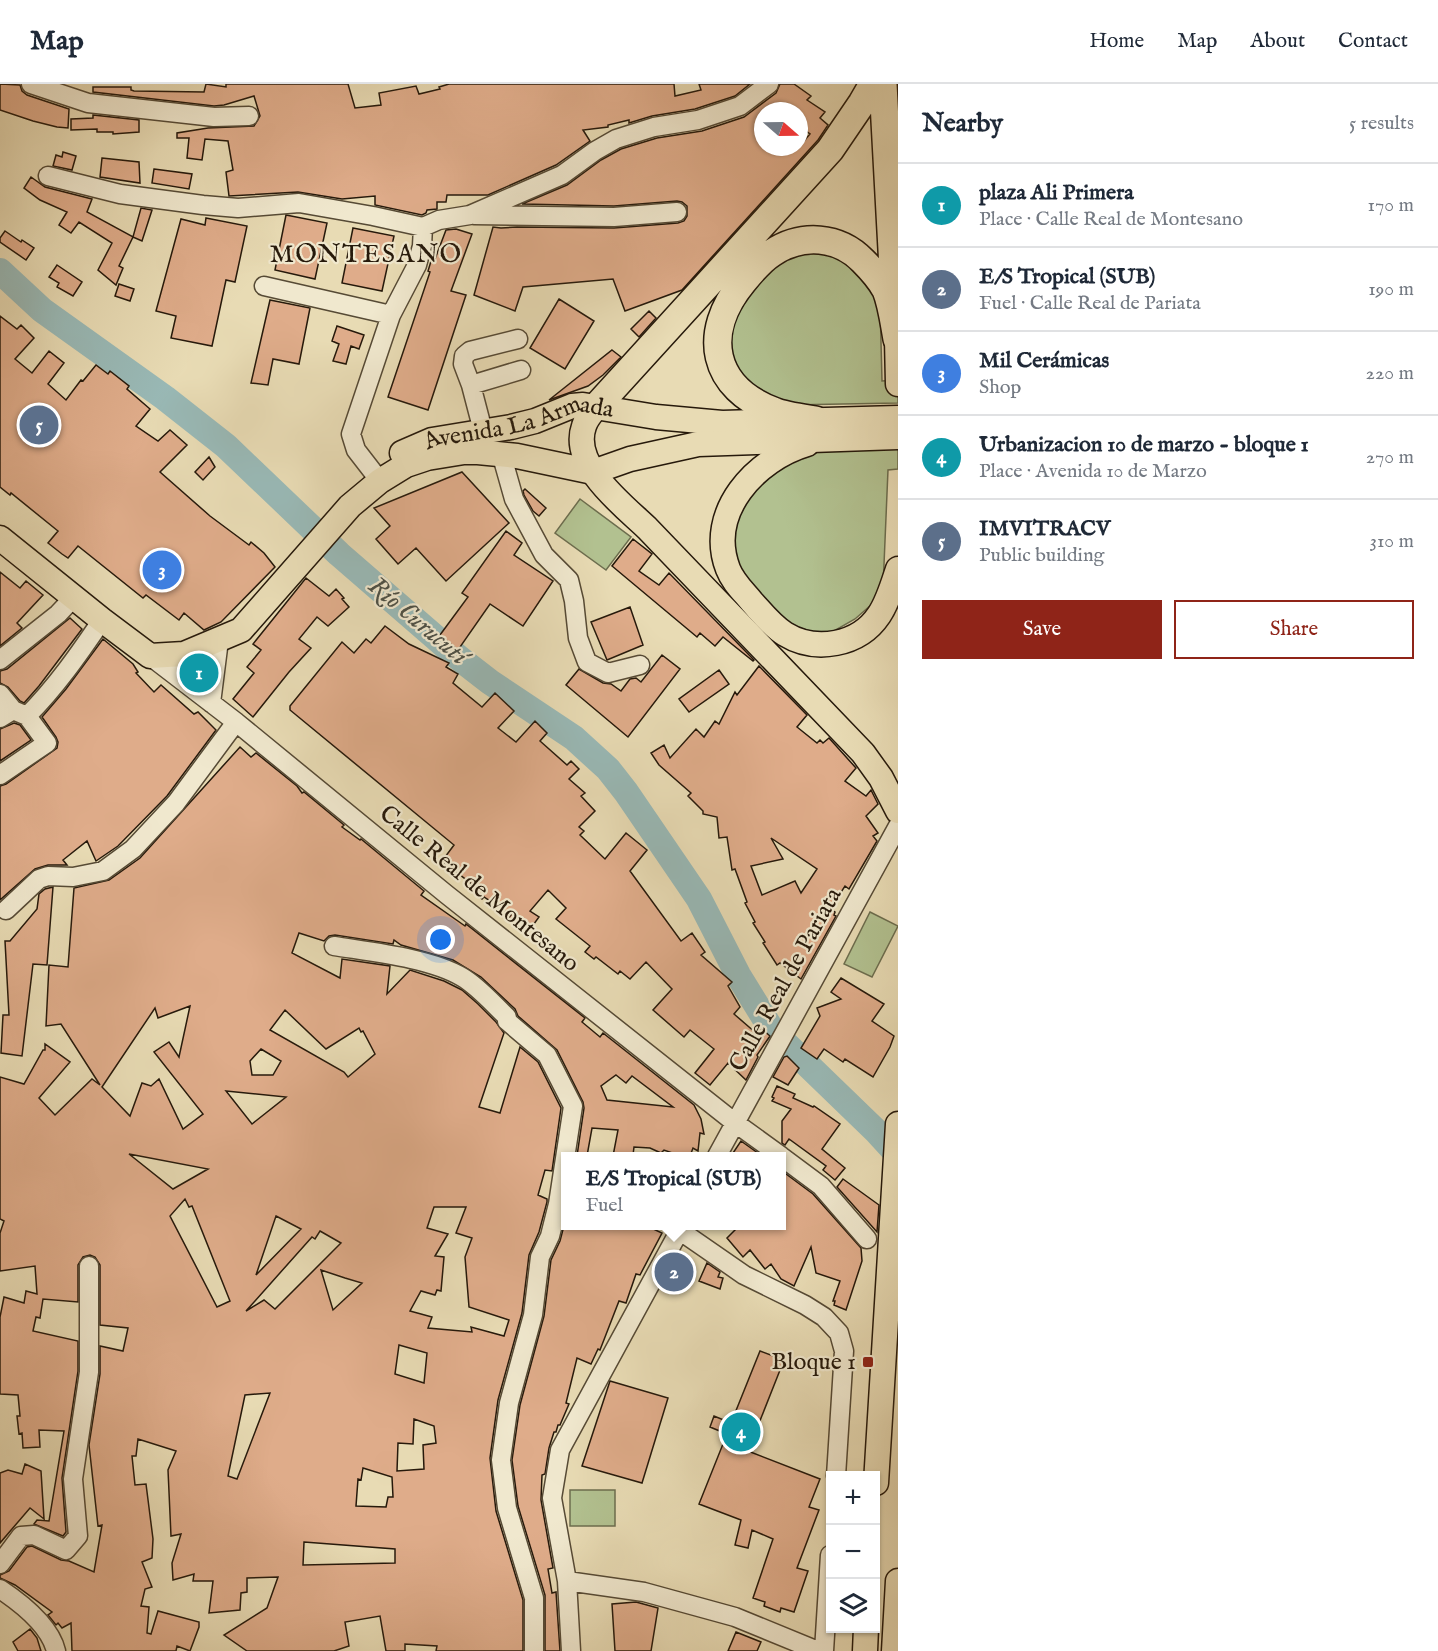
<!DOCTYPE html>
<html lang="en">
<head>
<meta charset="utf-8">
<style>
	:root { --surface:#fff; --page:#f2f2f3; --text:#1f2937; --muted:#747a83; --line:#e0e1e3; --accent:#8f2418 }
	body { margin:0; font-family:"IM FELL English",serif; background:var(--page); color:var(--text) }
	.controls { position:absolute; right:18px; bottom:18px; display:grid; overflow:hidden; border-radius:0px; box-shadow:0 2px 4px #0004 }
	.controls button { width:54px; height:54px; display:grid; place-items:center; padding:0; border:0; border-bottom:2px solid var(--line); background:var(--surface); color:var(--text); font:30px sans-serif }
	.compass { position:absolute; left:754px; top:18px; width:54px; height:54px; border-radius:50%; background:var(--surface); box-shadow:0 2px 4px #0004; rotate:110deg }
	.you { position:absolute; left:441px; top:856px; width:21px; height:21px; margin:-15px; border:4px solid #fff; border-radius:50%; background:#1a73e8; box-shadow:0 0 0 9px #1a73e833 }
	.badge { display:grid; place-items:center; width:39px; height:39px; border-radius:50%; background:var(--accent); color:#fff; font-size:20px; font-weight:700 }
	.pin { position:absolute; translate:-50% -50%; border:3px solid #fff; box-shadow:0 2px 6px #0006 }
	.popup { position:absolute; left:561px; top:1068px; width:225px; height:78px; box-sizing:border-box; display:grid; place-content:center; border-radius:0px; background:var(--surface); filter:drop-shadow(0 2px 4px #0005); font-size:20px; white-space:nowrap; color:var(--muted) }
	.popup b { font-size:22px; color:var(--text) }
	.popup::after { content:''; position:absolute; left:50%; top:100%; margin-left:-12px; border:12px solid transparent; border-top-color:var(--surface) }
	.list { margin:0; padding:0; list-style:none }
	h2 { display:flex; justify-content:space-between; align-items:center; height:78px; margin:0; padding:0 24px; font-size:26px }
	h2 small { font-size:20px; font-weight:400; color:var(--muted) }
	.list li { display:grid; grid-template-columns:39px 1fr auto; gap:18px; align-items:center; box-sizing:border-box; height:84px; padding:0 24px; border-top:2px solid var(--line) }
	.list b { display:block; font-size:22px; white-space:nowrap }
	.list p { margin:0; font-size:20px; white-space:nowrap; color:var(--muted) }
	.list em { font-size:20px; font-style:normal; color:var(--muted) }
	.actions { display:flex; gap:12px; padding:18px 24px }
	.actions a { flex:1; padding:14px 0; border:2px solid var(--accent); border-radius:0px; text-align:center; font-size:21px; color:var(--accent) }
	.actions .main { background:var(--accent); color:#fff }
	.icon { flex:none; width:33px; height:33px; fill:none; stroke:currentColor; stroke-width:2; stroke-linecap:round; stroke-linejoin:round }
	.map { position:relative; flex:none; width:898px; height:1567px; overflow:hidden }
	header { display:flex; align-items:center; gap:36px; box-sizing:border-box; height:84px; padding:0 30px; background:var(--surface); border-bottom:2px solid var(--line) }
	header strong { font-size:28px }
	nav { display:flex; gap:33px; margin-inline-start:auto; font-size:21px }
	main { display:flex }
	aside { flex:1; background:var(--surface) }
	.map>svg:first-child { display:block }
	.green { fill:#b2c190; stroke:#6c6d4e; stroke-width:1.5 }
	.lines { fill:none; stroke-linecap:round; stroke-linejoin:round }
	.river { stroke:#99b9b6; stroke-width:26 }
	.building { fill:#dfac8a; stroke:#26190b; stroke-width:1.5; fill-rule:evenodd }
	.minor-casing { stroke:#564a35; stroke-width:21 }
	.major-casing { stroke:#26190b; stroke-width:27 }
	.highway-casing { stroke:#26190b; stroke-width:30 }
	.minor { stroke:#f0e8ce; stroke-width:18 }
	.major { stroke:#e8dbb4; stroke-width:24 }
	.highway { stroke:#e8dbb4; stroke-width:27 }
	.poi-dot { fill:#8f2418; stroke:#f0e8ce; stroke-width:2 }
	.labels { text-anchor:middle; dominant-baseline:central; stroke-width:4.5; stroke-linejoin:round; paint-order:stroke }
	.street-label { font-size:24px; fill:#26190b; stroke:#f0e8ce }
	.poi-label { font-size:24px; fill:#26190b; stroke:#f0e8ce; text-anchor:end }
	.neighbourhood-label { font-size:26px; letter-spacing:1.5px; fill:#26190b; stroke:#f0e8ce }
	.water-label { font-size:26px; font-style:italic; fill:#4e5147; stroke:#f0e8ce }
</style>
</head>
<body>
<header>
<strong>Map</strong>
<nav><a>Home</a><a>Map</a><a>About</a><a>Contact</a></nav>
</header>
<main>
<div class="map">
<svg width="898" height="1567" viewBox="0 0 898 1567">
	<rect width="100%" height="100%" fill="#e8dbb4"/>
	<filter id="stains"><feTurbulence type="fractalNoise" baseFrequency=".00333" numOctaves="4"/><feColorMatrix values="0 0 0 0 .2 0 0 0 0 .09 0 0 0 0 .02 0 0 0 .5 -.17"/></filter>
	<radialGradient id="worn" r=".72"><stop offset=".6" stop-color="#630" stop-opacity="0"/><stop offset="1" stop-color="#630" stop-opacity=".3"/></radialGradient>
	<path class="green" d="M811,160L854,179L880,219L882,297L898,296V319L788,321L763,310L738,291L726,271L731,221L762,185Z
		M898,361V385L888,386L883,504L871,521L855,535L834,547L814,548L789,541L758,511L735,484L734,448L742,412L771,384L817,365Z
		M580,415L631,453L606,486L555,449Z
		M870,828L898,842L872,893L844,880Z
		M570,1406H615V1442H570Z"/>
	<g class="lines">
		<path class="river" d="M0,187L42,226L165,314L226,362L339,470L459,574L490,598L574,654L608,685L626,708L699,815L738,891L770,943
			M787,961L877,1048L898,1071"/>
	</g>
	<path class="building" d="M0,0L20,1L22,7L27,11L69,25L68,44L57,43L33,37L0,26Z
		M206,0L226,3V0H348L355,24L381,21L379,9L416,2L419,10L440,5L439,3L449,0H674L675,12L701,6L699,0H750L735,12L695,25L652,32L629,39V36L608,41V43L583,46L590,57L556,81L488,111H447L446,118H437V125L427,126L426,129L422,131L375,121V112L342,115L298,108L229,112L226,88L233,86L228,57L205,55L202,76L187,74L189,54H177V49L208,44L254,42L260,32L254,12L224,21L214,22L93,8V3H131V6L134,7L204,8Z
		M780,0H794L811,12L807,16L825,28L820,34L828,41L818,56L682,206L625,227L613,195L523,203L515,227L474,211L493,143L501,144L517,143L614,144L678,139L684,137L687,132V122L682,118L677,117L614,122L522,120L567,101L601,76L621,65L657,54L702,47L744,33L776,9ZM763,27H799V42L810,50L799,63H763Z
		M93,31L139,36V48L113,50V48H97V45L71,46V35L93,34Z
		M63,68L76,72L72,86L53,82L56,71L62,73Z
		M102,74L139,78L140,99L100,93Z
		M154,85L192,90L189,105L152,99Z
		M31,93L45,103L92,115L87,128L133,153L141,124L152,126L142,157L133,153L119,182L123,184L116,201L98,186L112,159L79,138L71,149L59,141L67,128L40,116L24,104Z
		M286,131L327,139L315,195L275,186Z
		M206,134L247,142L235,198L226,196L212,262L171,254L176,232L156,227L181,135L205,141Z
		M353,144L394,152L382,207L342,199Z
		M456,145L472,150L451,207L466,211L428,326L388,313L430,188L428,187L432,174L435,175L446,146Z
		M5,147L21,158L22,156L34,164L26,176L0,158V154Z
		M57,181L82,198L73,212L57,203L59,199L49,193Z
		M119,200L134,205L130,217L115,212Z
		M559,215L594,237L565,285L530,264Z
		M270,216L310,224L299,280L273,275L268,301L251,299Z
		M649,227L656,234L639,253L631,245Z
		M0,232L17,245L21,241L34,254L15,275L32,289L49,267L64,279L48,300L66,316L81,296L83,297L96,281L108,290L110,287L129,302L127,305L150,325L136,342L158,357L170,346L187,361L160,388L210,432L249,461L251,458L264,469L275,483L221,538L204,546L184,529L179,536L146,511L143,514L78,462L68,474L62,470L48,459L58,447L11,409L10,411L0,403Z
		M337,242L364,251L359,265L351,262L346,280L333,277L339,260L332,257Z
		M612,266L621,273L603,291L588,302L549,316Z
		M209,373L215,383L203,396L195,388Z
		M462,388L509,439L446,497L416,464L398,480L376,455L390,442L374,424Z
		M525,405L546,424L539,432L533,427L524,411L523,407Z
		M506,447L522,459L514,471L553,497L523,542L490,520L458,566L440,551L468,513L462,509Z
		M633,455L652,470L639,487L659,501L669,489L754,576L753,577L723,553L715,562L700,549L697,553L612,482Z
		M0,488L20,504L26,497L43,511L17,539L22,544L0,562Z
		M306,494L329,512L336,505L344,514L342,515L349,523L328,542L317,533L299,555L311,564L289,588L253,633L233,615L254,589L247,583L261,566L253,560Z
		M630,523L643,561L607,576L591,538Z
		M70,534L82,545L39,602L24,619L20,617L8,603L0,599V587L7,585Z
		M385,542L409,560L449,579L446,583L458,590L453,599L482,623L495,609L514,627L498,644L516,658L535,637L547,649L540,657L567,681L571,677L579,685L569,695L585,709L581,712L595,727L579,743L584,747L580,751L605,775L626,749L647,766L630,787L681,857L692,849L705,868L701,871L732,898L728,902L740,923L734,930L756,949L761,944L770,952L757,971L758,973L746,996L728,979L710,1001L695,989L714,965L690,946L684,953L653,926L672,905L646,878L630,895L620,887L618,890L596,873L594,875L585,868L590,862L556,835L566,824L548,806L530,827L539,833L531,844L528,842L524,848L507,836L511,831L484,813L482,815L470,805L473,801L442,777L454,761L290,626V622L342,558L354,569L366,555L371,559Z
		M103,555L133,580L138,588L136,589L154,608L161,601L194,630L198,628L216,646L167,712L118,762L96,777L87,757L63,776L67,781H48L35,785L0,816V702L6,700L57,664L58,658L56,653L42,633L66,605Z
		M662,571L680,585L628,653L566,601L579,585L603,599L611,600L621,607L630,595L636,594L641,598Z
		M759,582L807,631L797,643L817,659L820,656L823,659L829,654L856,684L845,697L866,712L871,706L878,720L866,732L878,749L873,752L877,757L849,805L845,802L830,825L835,828L834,831L836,832L801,895L780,879L777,881L763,859L765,858L753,839L755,838L745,819L747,818L735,785L732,786L727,753L719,754L717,733L703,730V727L688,712L691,709L659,681L651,669L664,661L670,674L696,645L704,653L715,637L719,640L735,608L737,611ZM771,754L817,785L801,809L795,797L762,811L751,782L783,775Z
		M719,586L729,600L689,628L679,615Z
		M14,639L20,641L31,656L0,677V645Z
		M240,663L251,673L256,669L297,702L302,709L304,708L344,741L342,743L360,756L361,755L424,807L421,811L465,842L466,840L585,934L582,938L600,953L603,949L694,1021L701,1035L704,1050L700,1049L698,1067L693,1064L690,1072H681L664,1066L661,1069L650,1064L634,1063L633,1071L613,1072L618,1046L592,1044L587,1072H577L584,1024L583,1018L557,966L518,932L515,925L481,893L453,876L401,861L394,856L393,860L335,851L329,852L324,857L299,849L292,869L340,894L342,875L390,882L387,910L410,886L444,897L462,906L478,920L496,938L504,949L479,1023L500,1029L520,963L538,978L561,1024L552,1087L545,1086L538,1111L547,1115V1118L539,1148L529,1171L522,1229L498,1316L490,1374L496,1427L523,1516V1567H436L437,1562L405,1560V1567H386L380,1532L345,1538L349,1562L334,1567H247L224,1551L267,1524L278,1493L247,1494V1508L241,1509L240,1526L209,1529L213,1497H193L194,1490L173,1496L172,1479L181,1450L171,1452L168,1386L176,1367L138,1355L136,1372H132L135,1401L146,1400L153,1455L152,1474L142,1478L152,1503L145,1505L141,1522L149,1523L147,1549L151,1550L158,1527L199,1538V1543L190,1567L177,1562L176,1567H72L71,1539L62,1544L58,1539L56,1541L48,1531L52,1528L15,1501L0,1494V1491L9,1487L27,1463L32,1462L61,1476L69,1477L94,1488L102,1441L98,1442L89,1361L100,1290V1262L123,1267L128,1244L100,1241V1181L95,1173L90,1171L83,1173L78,1181V1218L43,1215L40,1234L36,1233L33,1247L78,1257V1287L62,1394L66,1448L63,1452L34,1440L37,1436L49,1437L64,1347L39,1346L40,1363L23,1364L22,1349L19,1350L17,1332H20L18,1311L0,1310V1233L4,1213L24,1219L26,1207L37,1210L35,1182L0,1187V1149L4,1137L0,1135V993L24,1000L43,966H45V960L70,978L39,1014L55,1031L92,995L100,1001L61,940L46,942L49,881L68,883L74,804L109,796L140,774ZM190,922L179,973L169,958L154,968L203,1030L183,1045L159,995L151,1002L142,999L130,1032L102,1003L155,924L158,934ZM285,926L326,965L359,944L361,948L363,947L375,970L348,993L344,988L270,946ZM261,965L281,977L273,991H252L250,977ZM616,991L626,999L632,992L673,1023L607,1016L601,1002ZM226,1007L286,1013L252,1040ZM129,1070L208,1085L173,1105ZM185,1115L189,1123L192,1122L230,1217L217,1223L170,1132ZM434,1123H466L456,1149L472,1154L465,1173L469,1223L509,1236L504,1252L471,1243L472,1248L428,1244L432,1233L410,1227L421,1207L435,1211L437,1206L441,1207L444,1173L435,1172L448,1150L427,1144ZM276,1132L301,1145L256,1191ZM320,1147L341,1159L275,1225L264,1216L246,1227L312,1153L315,1155ZM321,1186L345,1194L362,1199L333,1226ZM399,1261L427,1269L424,1299L395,1290ZM270,1309L237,1395L228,1392L245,1311ZM414,1335L434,1342L436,1359L423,1361L424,1385L397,1387L398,1359L413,1360ZM363,1384L392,1393L393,1413H388L386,1423L356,1422L358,1395L361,1396ZM304,1458L395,1465V1479L303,1481Z
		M53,803L47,881L33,880L22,972L1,969L3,931H9L5,857H10L37,825L39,810L45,805Z
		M841,894L884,920L872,937L894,952L890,963L873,993L845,975L843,978L824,965L817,975L801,964L820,932L817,924L841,915L831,908Z
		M787,972L799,984L788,1001L773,993L784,973Z
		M777,1002L795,1010L793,1014L813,1023L814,1022L840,1040L822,1065L845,1084L835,1096L823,1086L826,1082L789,1055L785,1061L782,1059V1037L791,1025L772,1017L774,1014L772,1013Z
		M741,1057L762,1072H731Z
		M782,1087L813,1110L861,1164L862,1177L846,1226L834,1221L835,1217H833L840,1197L816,1189L811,1163L794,1202L781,1195L771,1180L765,1185L750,1166L743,1173L727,1154L739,1142H782Z
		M843,1095L879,1121L877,1148L837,1103Z
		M566,1134V1142H647L662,1149L640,1191L636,1190L626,1219L619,1217L600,1266L598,1265L591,1280L577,1274L566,1319L569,1320L560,1341H558L556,1348H554L549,1364L545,1390L542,1391L541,1416L553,1484L548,1485L552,1509L556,1508L560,1567H545V1511L518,1422L512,1376L520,1321L544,1232L551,1176L560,1157Z
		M707,1179L720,1188L718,1193L723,1194L720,1205L699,1197Z
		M760,1267L784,1276L748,1367L820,1395L809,1423L819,1426L797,1484L808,1487L794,1528L781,1524L780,1528L764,1522L765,1518L753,1514L773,1455L752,1446L748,1464L735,1461L741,1436L699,1420L727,1350L710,1343L714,1332L731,1339Z
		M610,1297L668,1314L642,1399L582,1382Z
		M25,1380L41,1387L44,1435L30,1424L0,1459V1389L8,1386L22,1390Z
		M636,1518L658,1524L651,1567H615L612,1520Z
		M30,1545L37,1554L41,1567H18L13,1558Z
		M736,1548L761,1558L757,1567H728Z"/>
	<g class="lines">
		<g class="minor-casing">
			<path id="minor" d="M31,0L88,19L214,33L249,32
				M48,92L120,110L203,121L238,124L299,119L373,132L423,143L422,162L417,181L391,231L351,350L356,366L380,397
				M474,131L614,133L677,128
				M423,143L439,136L470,131L562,91L595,67L616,55L654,43L698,36L740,22L769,0
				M264,202L391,231
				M471,301L521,286
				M483,347L471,301L463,280L464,272L470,267L518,255
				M501,369L514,415L544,471L569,496L574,517L578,554L587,578L608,589L640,581
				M150,572L236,638L446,810L734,1038L781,1072
				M0,576L58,530L74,513
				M0,610L13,626
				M211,619L219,556
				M0,634L13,626L27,632
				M0,691L47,659L27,632C56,603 79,570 102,536
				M6,826L39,795L48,792L73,793L103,787L133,765L176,719L236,638
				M334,862C371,868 430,874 462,893C479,903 493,920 507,933V937L547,971L573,1022L558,1120L550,1152L540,1173L533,1231L509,1319L501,1376L507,1424L534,1514V1567
				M717,1072L898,742
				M782,1073L821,1102L867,1155
				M679,1146L744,1191L805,1221L824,1233L839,1249L844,1267L836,1392
				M0,1480L21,1452L34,1451L66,1466L78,1452L73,1395L89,1288V1182
				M567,1497L644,1508L735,1533L818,1567
				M0,1505C21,1519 50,1542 56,1567
				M571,1567L567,1497L552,1414L560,1366L682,1142
				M824,1567L830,1471"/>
		</g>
		<g class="major-casing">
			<g id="major">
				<path d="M897,255L898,300"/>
				<path d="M597,322C592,328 586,335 584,342C570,381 623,421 647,444L863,669L881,694L898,727"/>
				<path d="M807,360C756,375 706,428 728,485C733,498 743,507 752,518C762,529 772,542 785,550C816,569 859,561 879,531C888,518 893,500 898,485"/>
				<path id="s1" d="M402,369L432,356L511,343L535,337L572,322L583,321L656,333L722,339L898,334"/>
				<path d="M0,454L102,536L150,572L184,570L241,546L350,422L380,397L406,381L427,374L464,368H478L517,372L593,388L630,375L698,360L898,353"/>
				<path d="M876,1399L898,1040"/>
				<path d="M865,1567L866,1544"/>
				<path d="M894,1567L898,1497"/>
			</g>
		</g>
		<g class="highway-casing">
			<path id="highway" d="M883,0L895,221
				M597,322L830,66L862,19L873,0
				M816,336C802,334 788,332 776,328C711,304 701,249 743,198C751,188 761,176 772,169C802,149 839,152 863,177C872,186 880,195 886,206C892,221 894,239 897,255"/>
		</g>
		<use href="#minor" class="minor"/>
		<use href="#major" class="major"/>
		<use href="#highway" class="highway"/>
	</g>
	<rect class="poi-dot" x="862" y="1272" width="12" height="12" rx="3"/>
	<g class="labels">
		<g class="street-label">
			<text stroke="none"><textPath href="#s1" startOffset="122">Avenida La Armada</textPath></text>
			<text transform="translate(479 805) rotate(39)">Calle Real de Montesano</text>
			<text transform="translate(786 896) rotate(-61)">Calle Real de Pariata</text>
		</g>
		<g class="poi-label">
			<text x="856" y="1278">Bloque 1</text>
		</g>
		<g class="neighbourhood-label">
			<text x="366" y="170">MONTESANO</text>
		</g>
		<g class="water-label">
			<text transform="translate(418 537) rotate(40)">Río Curucutí</text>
		</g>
	</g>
	<rect width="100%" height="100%" filter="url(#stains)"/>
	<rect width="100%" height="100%" fill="url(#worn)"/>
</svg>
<div class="controls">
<button>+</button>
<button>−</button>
<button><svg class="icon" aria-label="layers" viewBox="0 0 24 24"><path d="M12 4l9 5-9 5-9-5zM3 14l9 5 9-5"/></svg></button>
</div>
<svg class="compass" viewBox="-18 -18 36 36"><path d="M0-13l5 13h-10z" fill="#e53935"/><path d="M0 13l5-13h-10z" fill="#747a83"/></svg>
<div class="you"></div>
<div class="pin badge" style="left:199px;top:589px;background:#0f9aa8">1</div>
<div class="pin badge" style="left:674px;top:1188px;background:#5c6f8a">2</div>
<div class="popup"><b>E/S Tropical (SUB)</b>Fuel</div>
<div class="pin badge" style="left:162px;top:486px;background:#3f7fe0">3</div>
<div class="pin badge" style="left:741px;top:1348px;background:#0f9aa8">4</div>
<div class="pin badge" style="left:39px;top:341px;background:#5c6f8a">5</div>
</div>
<aside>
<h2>Nearby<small>5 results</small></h2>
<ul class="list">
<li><span class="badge" style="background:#0f9aa8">1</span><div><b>plaza Ali Primera</b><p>Place · Calle Real de Montesano</p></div><em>170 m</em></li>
<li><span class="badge" style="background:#5c6f8a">2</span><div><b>E/S Tropical (SUB)</b><p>Fuel · Calle Real de Pariata</p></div><em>190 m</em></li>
<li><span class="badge" style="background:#3f7fe0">3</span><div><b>Mil Cerámicas</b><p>Shop</p></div><em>220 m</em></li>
<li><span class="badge" style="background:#0f9aa8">4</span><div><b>Urbanizacion 10 de marzo - bloque 1</b><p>Place · Avenida 10 de Marzo</p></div><em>270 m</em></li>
<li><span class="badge" style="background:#5c6f8a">5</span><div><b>IMVITRACV</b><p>Public building</p></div><em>310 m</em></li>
</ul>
<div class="actions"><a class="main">Save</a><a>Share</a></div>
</aside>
</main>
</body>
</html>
